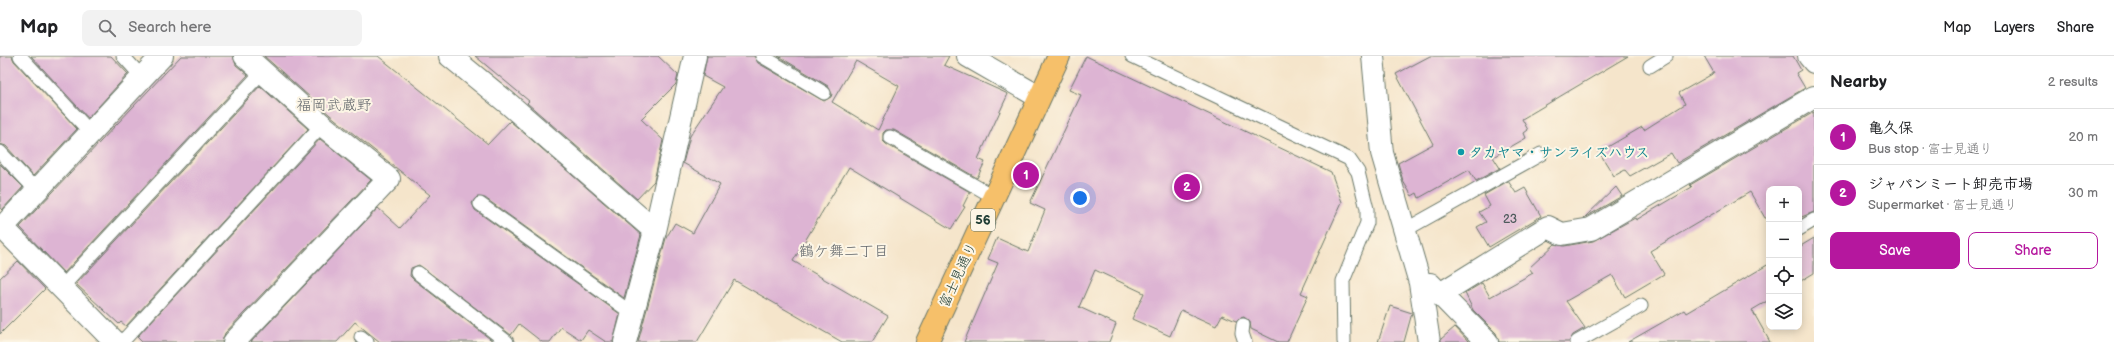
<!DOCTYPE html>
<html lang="en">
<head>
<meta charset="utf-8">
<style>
	:root { --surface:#fff; --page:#f2f2f2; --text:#202124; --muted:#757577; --line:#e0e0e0; --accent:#b5179e }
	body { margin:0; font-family:"Balsamiq Sans","Klee One",sans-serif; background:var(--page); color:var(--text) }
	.controls { position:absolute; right:12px; bottom:12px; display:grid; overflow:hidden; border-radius:8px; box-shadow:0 2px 10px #0003 }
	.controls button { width:36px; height:36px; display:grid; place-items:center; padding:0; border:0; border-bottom:1px solid var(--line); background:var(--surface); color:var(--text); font:20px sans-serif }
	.you { position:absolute; left:1080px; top:142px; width:14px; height:14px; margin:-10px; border:3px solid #fff; border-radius:50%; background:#1a73e8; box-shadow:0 0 0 6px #1a73e833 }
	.badge { display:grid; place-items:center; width:26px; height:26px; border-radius:50%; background:var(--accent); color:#fff; font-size:13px; font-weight:700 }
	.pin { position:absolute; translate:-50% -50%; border:2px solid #fff; box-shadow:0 1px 4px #0006 }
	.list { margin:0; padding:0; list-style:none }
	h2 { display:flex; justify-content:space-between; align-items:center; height:52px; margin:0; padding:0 16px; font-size:17px }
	h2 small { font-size:13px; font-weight:400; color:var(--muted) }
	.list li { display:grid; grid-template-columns:26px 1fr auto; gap:12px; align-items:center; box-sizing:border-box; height:56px; padding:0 16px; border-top:1px solid var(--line) }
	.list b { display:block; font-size:15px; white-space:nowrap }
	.list p { margin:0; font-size:13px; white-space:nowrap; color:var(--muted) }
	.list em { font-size:13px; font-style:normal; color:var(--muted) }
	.actions { display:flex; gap:8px; padding:12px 16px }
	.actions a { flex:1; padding:9px 0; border:1px solid var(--accent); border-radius:8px; text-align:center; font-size:14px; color:var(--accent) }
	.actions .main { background:var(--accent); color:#fff }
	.icon { flex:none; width:22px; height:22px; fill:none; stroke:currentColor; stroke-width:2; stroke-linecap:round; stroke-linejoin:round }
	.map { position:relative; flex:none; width:1814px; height:286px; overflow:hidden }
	header { display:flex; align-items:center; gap:24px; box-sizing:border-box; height:56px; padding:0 20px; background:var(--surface); border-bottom:1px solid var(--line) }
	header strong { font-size:19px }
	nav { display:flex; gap:22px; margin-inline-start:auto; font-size:14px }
	.search { width:280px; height:36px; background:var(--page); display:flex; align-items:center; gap:10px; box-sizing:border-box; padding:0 14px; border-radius:8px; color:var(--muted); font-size:15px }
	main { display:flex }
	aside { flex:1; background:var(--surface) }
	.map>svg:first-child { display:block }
	.building { fill:#ddb4d3; fill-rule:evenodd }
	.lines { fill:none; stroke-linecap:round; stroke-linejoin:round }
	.service-casing { stroke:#6a7869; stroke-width:15 }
	.minor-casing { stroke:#6a7869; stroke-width:24 }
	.primary-casing { stroke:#6a7869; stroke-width:24 }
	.service { stroke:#fff; stroke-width:13 }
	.minor { stroke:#fff; stroke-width:22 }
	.primary { stroke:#f6c06b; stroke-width:22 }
	.culture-dot { fill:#0f9aa8; stroke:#fcf5e5; stroke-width:1.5 }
	.labels { text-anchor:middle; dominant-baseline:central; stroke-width:4; stroke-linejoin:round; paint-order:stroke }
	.number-label { font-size:12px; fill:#4e5b5c }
	.shield { fill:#fcf5e5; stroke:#617469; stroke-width:1 }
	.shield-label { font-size:13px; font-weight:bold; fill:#1f3d34 }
	.culture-label { font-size:14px; font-weight:bold; fill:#0d838f; stroke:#fcf5e5; text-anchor:start }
	.street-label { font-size:14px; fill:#1f3d34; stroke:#fcf5e5 }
	.neighbourhood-label { font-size:15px; fill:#62676c; stroke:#fcf5e5 }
</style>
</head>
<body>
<header>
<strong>Map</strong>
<div class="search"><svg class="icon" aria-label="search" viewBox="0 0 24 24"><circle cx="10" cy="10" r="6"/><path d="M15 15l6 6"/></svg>Search here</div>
<nav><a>Map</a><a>Layers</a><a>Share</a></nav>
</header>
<main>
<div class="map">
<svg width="1814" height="286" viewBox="0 0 1814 286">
	<rect width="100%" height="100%" fill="#fcf5e5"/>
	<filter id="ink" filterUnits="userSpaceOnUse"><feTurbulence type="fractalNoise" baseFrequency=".025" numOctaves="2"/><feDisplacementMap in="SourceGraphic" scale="8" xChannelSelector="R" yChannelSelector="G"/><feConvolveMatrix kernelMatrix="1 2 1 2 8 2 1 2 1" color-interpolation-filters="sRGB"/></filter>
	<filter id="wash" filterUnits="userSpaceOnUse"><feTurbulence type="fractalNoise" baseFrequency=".012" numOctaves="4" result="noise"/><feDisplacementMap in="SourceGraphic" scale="16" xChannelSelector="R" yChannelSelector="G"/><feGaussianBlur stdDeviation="0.9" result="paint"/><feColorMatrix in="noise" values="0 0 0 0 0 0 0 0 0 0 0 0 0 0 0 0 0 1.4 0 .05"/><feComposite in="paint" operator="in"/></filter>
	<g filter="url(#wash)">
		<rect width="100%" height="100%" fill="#f5e5cb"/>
		<g id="blocks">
			<path class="building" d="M0,0H12L14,5L77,73L33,120L6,90L0,88Z
				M31,0H111L128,18L88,62Z
				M181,0H233L236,9L248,19L64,217L20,171Z
				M264,0H378L488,88L510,65L641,179L624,242L485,142L477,141L472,147L475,154L620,258L613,286H606L588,274L581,284L561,271L550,286H542L519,268L511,279L419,209L411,212L410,220L413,223L494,286H380L355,266L337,286H251L378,152L400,172L430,139L330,59Z
				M475,0H658L678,19L676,28L641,63L663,84L654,125L637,143L527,47L529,45Z
				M707,0H754L758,7L824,45L831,41L832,38L828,30L778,0H949L944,9L1008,38L978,103L985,106L977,122L894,74H886L883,77V85L886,88L970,136L963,150L965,151L951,173L849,111L793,205L888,260L872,286H842L734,224L697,286H638L666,182L675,167L693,177L720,128L683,107L690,80L723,31L703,20ZM856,5L899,30L878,74L832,46Z
				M1086,0L1331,116L1342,146L1301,237L1308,240L1287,286H1278L1251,273L1250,266L1244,261L1240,262L1236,265L1222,259L1216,270L1181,254L1170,280L1132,263L1144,237L1095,214L1079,251L1116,268L1109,286H964L998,207L988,203L997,182L1028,196L1045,154L1030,147L1081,39L1069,34Z
				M1430,0H1628L1522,63L1528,74L1524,77L1526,82L1493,101L1500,112L1476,125L1469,114L1419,142L1417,137L1412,140L1403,125L1398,107L1433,88L1396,18Z
				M1704,0H1793L1801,14L1796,17L1805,32L1677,107L1671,97L1630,120L1625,114L1614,120L1599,96L1642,71L1644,74L1685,48L1679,37L1714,17Z
				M260,30L308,73L126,270L121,266L119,268L76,228Z
				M1814,56V156L1799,162V133H1769V162H1765L1750,136L1650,195L1664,218L1625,241L1612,219L1566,245L1585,272L1573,279L1569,286H1499L1496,277L1473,254L1465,237L1482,227L1490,241L1533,217L1529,212L1555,188L1564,190L1593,185L1635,162L1636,164L1692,131L1690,129Z
				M320,83L371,124L225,277L222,286H142L137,281Z
				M0,108L23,131L2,154L0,152Z
				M1508,125L1516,137L1525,132L1541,160L1489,191L1477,171L1486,166L1479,156L1490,150L1484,139Z
				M1616,131L1622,140L1584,162Z
				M1814,182V217L1799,226V191Z
				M18,205L45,233L0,278V222Z
				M1769,208V244L1752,254L1770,286H1628L1684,254L1686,257Z
				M1390,250L1412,257L1404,286H1378Z
				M1455,271L1469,286H1441V283Z"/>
		</g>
	</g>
	<g filter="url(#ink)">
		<use href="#blocks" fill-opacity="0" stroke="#6a7869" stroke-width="1"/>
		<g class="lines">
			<g class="service-casing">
				<path id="service" d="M20,0L90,76
					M123,0L142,21
					M762,0L824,37
					M1132,0L1349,103L1358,116L1367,153V167L1343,225L1344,286
					M1650,10L1666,0
					M890,81L994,141
					M0,96L37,135
					M480,148L633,258
					M1799,173L1814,164
					M1405,174L1541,98
					M418,217L507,286
					M61,232L262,16
					M1243,269L1242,277L1245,286
					M361,281L367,286
					M122,286L322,69
					M1577,286L1641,250"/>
			</g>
			<g class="minor-casing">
				<path id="minor" d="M450,0L510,49L655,175
					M968,0L1039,41
					M1373,0L1382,97L1420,227L1429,286
					M1809,0L1814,6
					M2,171L115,286
					M0,174L162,0
					M1430,228L1487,286
					M1440,238L1548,171L1562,178L1591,173L1814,41
					M234,286L389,123L322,69L245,0
					M625,286L655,175L695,0"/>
			</g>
			<g class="primary-casing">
				<path id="primary" d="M927,286L1059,0"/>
			</g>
			<use href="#service" class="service"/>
			<use href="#minor" class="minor"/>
			<use href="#primary" class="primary"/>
		</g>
	</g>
	<circle class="culture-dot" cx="1461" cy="96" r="4"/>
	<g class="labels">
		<g class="number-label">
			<text x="1510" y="163">23</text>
		</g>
		<rect class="shield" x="971" y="153" width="24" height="22" rx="3"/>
		<g class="shield-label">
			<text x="983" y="164">56</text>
		</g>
		<g class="culture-label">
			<text x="1469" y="96">タカヤマ・サンライズハウス</text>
		</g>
		<g class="street-label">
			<text transform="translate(958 219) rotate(-65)">富士見通り</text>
		</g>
		<g class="neighbourhood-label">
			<text x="334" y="49">福岡武蔵野</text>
			<text x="844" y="195">鶴ケ舞二丁目</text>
		</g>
	</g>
</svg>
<div class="controls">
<button>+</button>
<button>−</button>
<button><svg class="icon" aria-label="locate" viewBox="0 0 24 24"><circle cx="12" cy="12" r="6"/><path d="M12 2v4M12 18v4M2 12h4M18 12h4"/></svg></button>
<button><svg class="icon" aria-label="layers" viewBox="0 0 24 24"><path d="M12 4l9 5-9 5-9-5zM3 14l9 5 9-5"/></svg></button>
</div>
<div class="you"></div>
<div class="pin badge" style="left:1026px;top:119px">1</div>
<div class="pin badge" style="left:1187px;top:131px">2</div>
</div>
<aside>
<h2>Nearby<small>2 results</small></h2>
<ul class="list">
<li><span class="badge">1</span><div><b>亀久保</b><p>Bus stop · 富士見通り</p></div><em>20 m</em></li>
<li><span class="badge">2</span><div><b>ジャパンミート卸売市場</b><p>Supermarket · 富士見通り</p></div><em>30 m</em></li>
</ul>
<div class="actions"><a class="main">Save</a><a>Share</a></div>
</aside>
</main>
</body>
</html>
